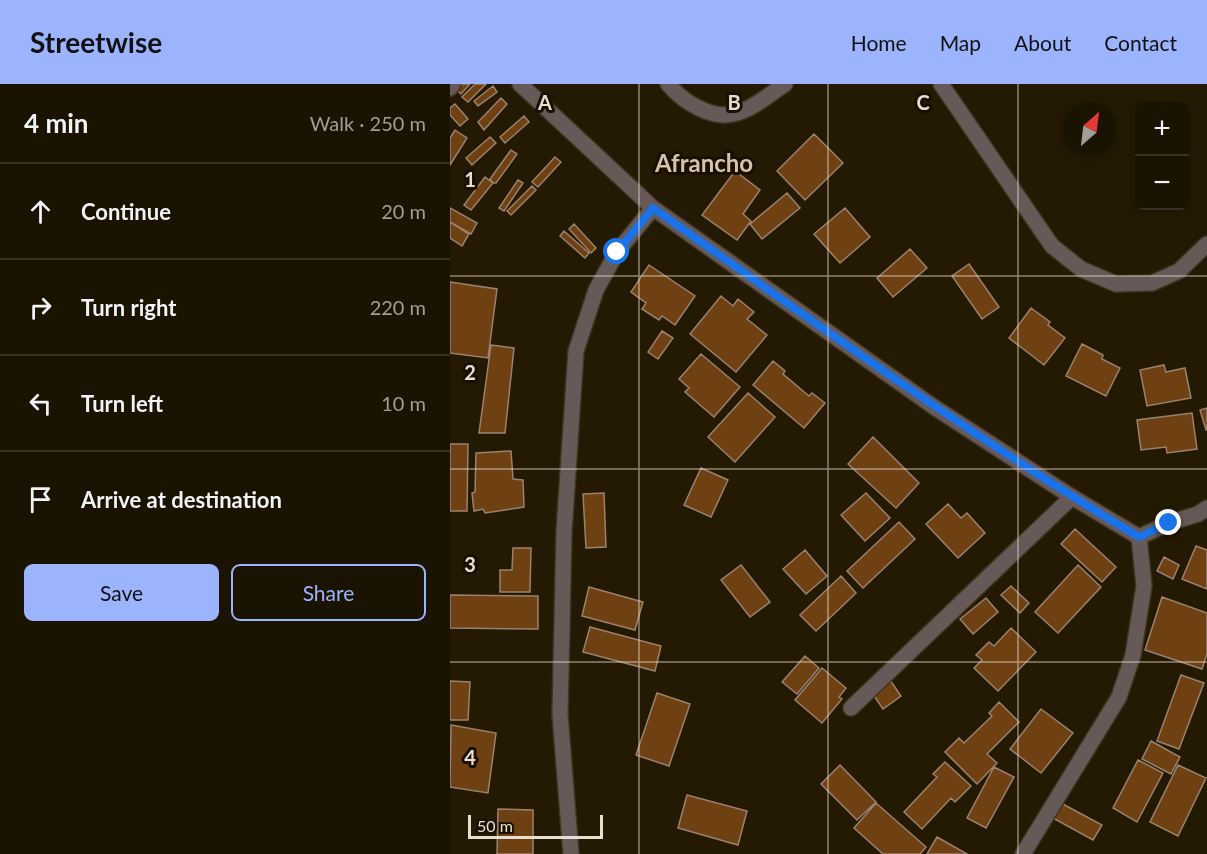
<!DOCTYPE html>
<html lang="en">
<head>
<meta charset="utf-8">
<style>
	:root { --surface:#1b1302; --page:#282011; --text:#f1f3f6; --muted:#a09e99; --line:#393224; --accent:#9cb4fd }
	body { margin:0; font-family:Lato,sans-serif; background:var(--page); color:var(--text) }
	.controls { position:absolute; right:18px; top:18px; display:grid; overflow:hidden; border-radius:9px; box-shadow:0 3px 9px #0003 }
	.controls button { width:54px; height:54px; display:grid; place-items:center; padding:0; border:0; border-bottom:2px solid var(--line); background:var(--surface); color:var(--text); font:30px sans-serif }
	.compass { position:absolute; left:613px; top:18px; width:54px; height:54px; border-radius:50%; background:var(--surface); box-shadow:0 3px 9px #0003; rotate:28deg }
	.scale { position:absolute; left:18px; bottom:15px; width:135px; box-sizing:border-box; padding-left:6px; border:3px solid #e7e0d2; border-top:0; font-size:16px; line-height:21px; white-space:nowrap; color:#e7e0d2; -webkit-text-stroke:4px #1b1000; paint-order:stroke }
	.stop { position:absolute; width:18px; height:18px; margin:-14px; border:4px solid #1a73e8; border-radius:50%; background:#fff }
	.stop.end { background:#1a73e8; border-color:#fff; box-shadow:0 2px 6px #0008 }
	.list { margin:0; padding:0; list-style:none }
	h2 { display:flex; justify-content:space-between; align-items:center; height:78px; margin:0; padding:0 24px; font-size:26px }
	h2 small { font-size:20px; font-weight:400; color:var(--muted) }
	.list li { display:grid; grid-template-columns:39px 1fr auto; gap:18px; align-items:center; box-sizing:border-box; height:96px; padding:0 24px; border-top:2px solid var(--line) }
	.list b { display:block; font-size:22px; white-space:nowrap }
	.list em { font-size:20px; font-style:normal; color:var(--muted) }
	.actions { display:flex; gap:12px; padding:18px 24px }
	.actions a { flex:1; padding:14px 0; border:2px solid var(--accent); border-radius:9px; text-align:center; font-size:21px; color:var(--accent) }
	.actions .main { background:var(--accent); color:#111 }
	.icon { flex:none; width:33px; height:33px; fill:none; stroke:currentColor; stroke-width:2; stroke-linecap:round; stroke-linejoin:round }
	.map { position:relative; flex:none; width:757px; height:770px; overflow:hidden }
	header { display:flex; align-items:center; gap:36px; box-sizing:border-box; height:84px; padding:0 30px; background:var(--accent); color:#111 }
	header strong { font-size:28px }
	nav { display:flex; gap:33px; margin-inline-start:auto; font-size:21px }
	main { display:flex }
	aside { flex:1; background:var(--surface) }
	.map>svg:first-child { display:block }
	.building { fill:#6f4012; stroke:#9a826f; stroke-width:1.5 }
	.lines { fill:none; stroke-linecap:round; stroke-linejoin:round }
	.minor-casing { stroke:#3f3520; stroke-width:18 }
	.minor { stroke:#675957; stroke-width:15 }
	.route { stroke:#1a73e8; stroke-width:8 }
	.grid { fill:none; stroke:#e7e0d2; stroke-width:1.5; stroke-opacity:0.55 }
	.labels { text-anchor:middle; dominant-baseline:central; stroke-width:6; stroke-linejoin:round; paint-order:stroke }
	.district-label { font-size:24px; font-weight:bold; fill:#d3c4a9; stroke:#1b1000 }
	.grid-label { font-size:20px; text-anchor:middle; font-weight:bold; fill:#e7e0d2; stroke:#1b1000; stroke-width:6; stroke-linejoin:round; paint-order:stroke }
</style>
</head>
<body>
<header>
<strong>Streetwise</strong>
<nav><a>Home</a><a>Map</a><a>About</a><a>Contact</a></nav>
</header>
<main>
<aside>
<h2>4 min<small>Walk · 250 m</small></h2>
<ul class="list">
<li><svg class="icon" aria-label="ahead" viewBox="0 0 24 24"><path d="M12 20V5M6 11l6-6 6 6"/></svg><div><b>Continue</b></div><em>20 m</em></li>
<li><svg class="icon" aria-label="right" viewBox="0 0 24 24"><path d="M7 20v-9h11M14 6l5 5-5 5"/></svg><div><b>Turn right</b></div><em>220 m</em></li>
<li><svg class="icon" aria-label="left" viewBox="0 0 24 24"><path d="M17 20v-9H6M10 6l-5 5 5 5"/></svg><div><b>Turn left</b></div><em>10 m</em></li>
<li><svg class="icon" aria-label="arrive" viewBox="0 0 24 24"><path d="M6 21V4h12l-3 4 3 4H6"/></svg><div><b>Arrive at destination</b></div></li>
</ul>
<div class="actions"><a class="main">Save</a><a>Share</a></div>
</aside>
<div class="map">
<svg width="757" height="770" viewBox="0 0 757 770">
	<rect width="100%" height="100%" fill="#241903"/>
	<path class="building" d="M13,0H20L11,10L7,6Z
		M25,0H36L18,18L12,13Z
		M43,2L47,8L28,22L24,17Z
		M51,14L57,20L34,46L28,38Z
		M5,20L18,35L10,42L0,31V24Z
		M74,32L79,38L55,59L50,53Z
		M5,46L17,54L0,81V54Z
		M364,50L393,79L355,116L327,87Z
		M40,53L46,59L22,81L16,74Z
		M61,66L67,70L46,99H43L40,95Z
		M105,73L111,78L88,103L82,98Z
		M285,87L310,106L293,130L301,137L287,156L252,131Z
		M35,93L43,99L21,126L14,121Z
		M68,96L73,99L54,127L49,124Z
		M82,102L86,106L61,131L57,127Z
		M337,109L350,124L312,155L300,140Z
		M0,124L27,139L21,150L0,138Z
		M395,124L420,153L390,179L364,150Z
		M0,138L19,150L12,162L0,154Z
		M124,140L146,164L141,169L119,145Z
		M114,147L139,169L135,174L110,152Z
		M460,165L477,184L443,213L427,194Z
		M519,180L549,223L532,235L502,192Z
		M199,181L245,212L225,241L212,232L209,236L192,225L196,219L181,208Z
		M0,198L47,205L38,274L0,269Z
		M271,212L283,222L288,215L304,228L297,235L317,251L286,288L240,250Z
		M581,224L600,238L598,241L615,254L594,281L559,254Z
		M212,247L223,254L208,275L198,268Z
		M632,260L653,271L652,275L670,284L656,312L616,292Z
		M41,261L64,264L55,349H29Z
		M251,270L290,303L264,333L235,308L239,304L229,295Z
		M323,277L335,287L333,290L359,312L362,309L375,319L354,344L303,301Z
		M714,281L716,288L735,284L741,314L697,322L690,286Z
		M298,309L325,333L285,378L258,353Z
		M757,324V346H756L750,326Z
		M742,329L747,365L717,369L716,363L691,366L687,336Z
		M423,353L469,399L446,424L398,380Z
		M0,360H18L17,427H0Z
		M61,367L63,395L73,396L74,423L35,429L33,425L24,427L22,409L25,408L26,369Z
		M251,384L278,396L261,433L234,421Z
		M154,409L156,463L136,464L133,410Z
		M416,409L440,434L415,457L391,431Z
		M498,420L511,434L517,429L535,449L508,474L476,440Z
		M449,438L465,455L413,504L397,487Z
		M625,445L666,483L652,498L611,460Z
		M746,462L757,466V505L732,495Z
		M63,464H81L80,508H50V486H62Z
		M355,466L377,492L356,510L333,485Z
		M714,473L729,481L723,495L707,487Z
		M291,481L320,518L300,533L271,496Z
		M628,481L651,503L608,549L585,528Z
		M391,492L406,509L366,547L350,531Z
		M561,502L579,519L570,529L551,511Z
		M139,503L193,518L185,546L132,532Z
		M0,511L88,512V545L0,544Z
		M712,513L757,529V570L752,585L695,566Z
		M536,514L548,528L523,550L510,535Z
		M140,543L211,562L205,587L133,568Z
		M561,544L586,568L548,607L524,584L532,576L526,571L539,558L544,562Z
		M355,572L369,584L347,610L332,598Z
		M372,584L396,604L389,613L392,615L372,639L345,616Z
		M731,591L754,599L729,665L707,657Z
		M440,596L451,612L433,625L422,609Z
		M0,597L20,598L18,636H0Z
		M207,609L240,620L219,682L186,671Z
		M549,618L569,638L537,670L547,679L527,700L495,668L509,654L514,659L542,632L539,629Z
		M591,625L623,649L591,689L560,665Z
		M1,641L46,649L38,709L0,703Z
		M701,657L730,673L721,690L692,675Z
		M688,676L713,689L687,738L663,724Z
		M495,678L521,702L505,718L501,714L472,745L454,728L487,693L483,690Z
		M390,681L426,718L407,736L371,700Z
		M728,681L756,694L728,752L700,738Z
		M544,683L564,693L536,744L517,734Z
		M237,711L297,727L288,761L228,744Z
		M609,718L652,741L643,756L601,733Z
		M426,719L476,763L470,770H433L404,744Z
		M48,725L83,726V770H47Z
		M487,753L517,770H477Z"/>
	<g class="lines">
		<g class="minor-casing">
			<path id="minor" d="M70,0L203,124L484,323L622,413L689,453L694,502L683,571L669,613L573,770
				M218,0C233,18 263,37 287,29C304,24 320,10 335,0
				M491,0L602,162L631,185L666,200L702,199L729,187L757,160
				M0,4L3,0
				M689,453L719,439L748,430L757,424
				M401,624L622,413
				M121,770L110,630L114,448L126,267L146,206L167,168L203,124"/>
		</g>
		<use href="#minor" class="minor"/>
	</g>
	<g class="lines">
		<path class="route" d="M167,168L203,124C363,237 521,353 689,453L719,439"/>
	</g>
	<path class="grid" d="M189,0V770M378,0V770M568,0V770M0,192H757M0,385H757M0,578H757"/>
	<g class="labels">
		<g class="district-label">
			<text x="254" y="78">Afrancho</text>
		</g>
	</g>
	<g class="grid-label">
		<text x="95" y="26">A</text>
		<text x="284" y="26">B</text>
		<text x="473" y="26">C</text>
		<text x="20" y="103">1</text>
		<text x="20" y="296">2</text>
		<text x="20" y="488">3</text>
		<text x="20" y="681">4</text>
	</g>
</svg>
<div class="controls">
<button>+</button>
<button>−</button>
</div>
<svg class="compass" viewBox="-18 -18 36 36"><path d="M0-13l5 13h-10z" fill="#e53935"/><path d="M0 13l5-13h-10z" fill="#a09e99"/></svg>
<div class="scale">50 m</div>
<div class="stop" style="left:167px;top:168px"></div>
<div class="stop end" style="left:719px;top:439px"></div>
</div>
</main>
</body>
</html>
